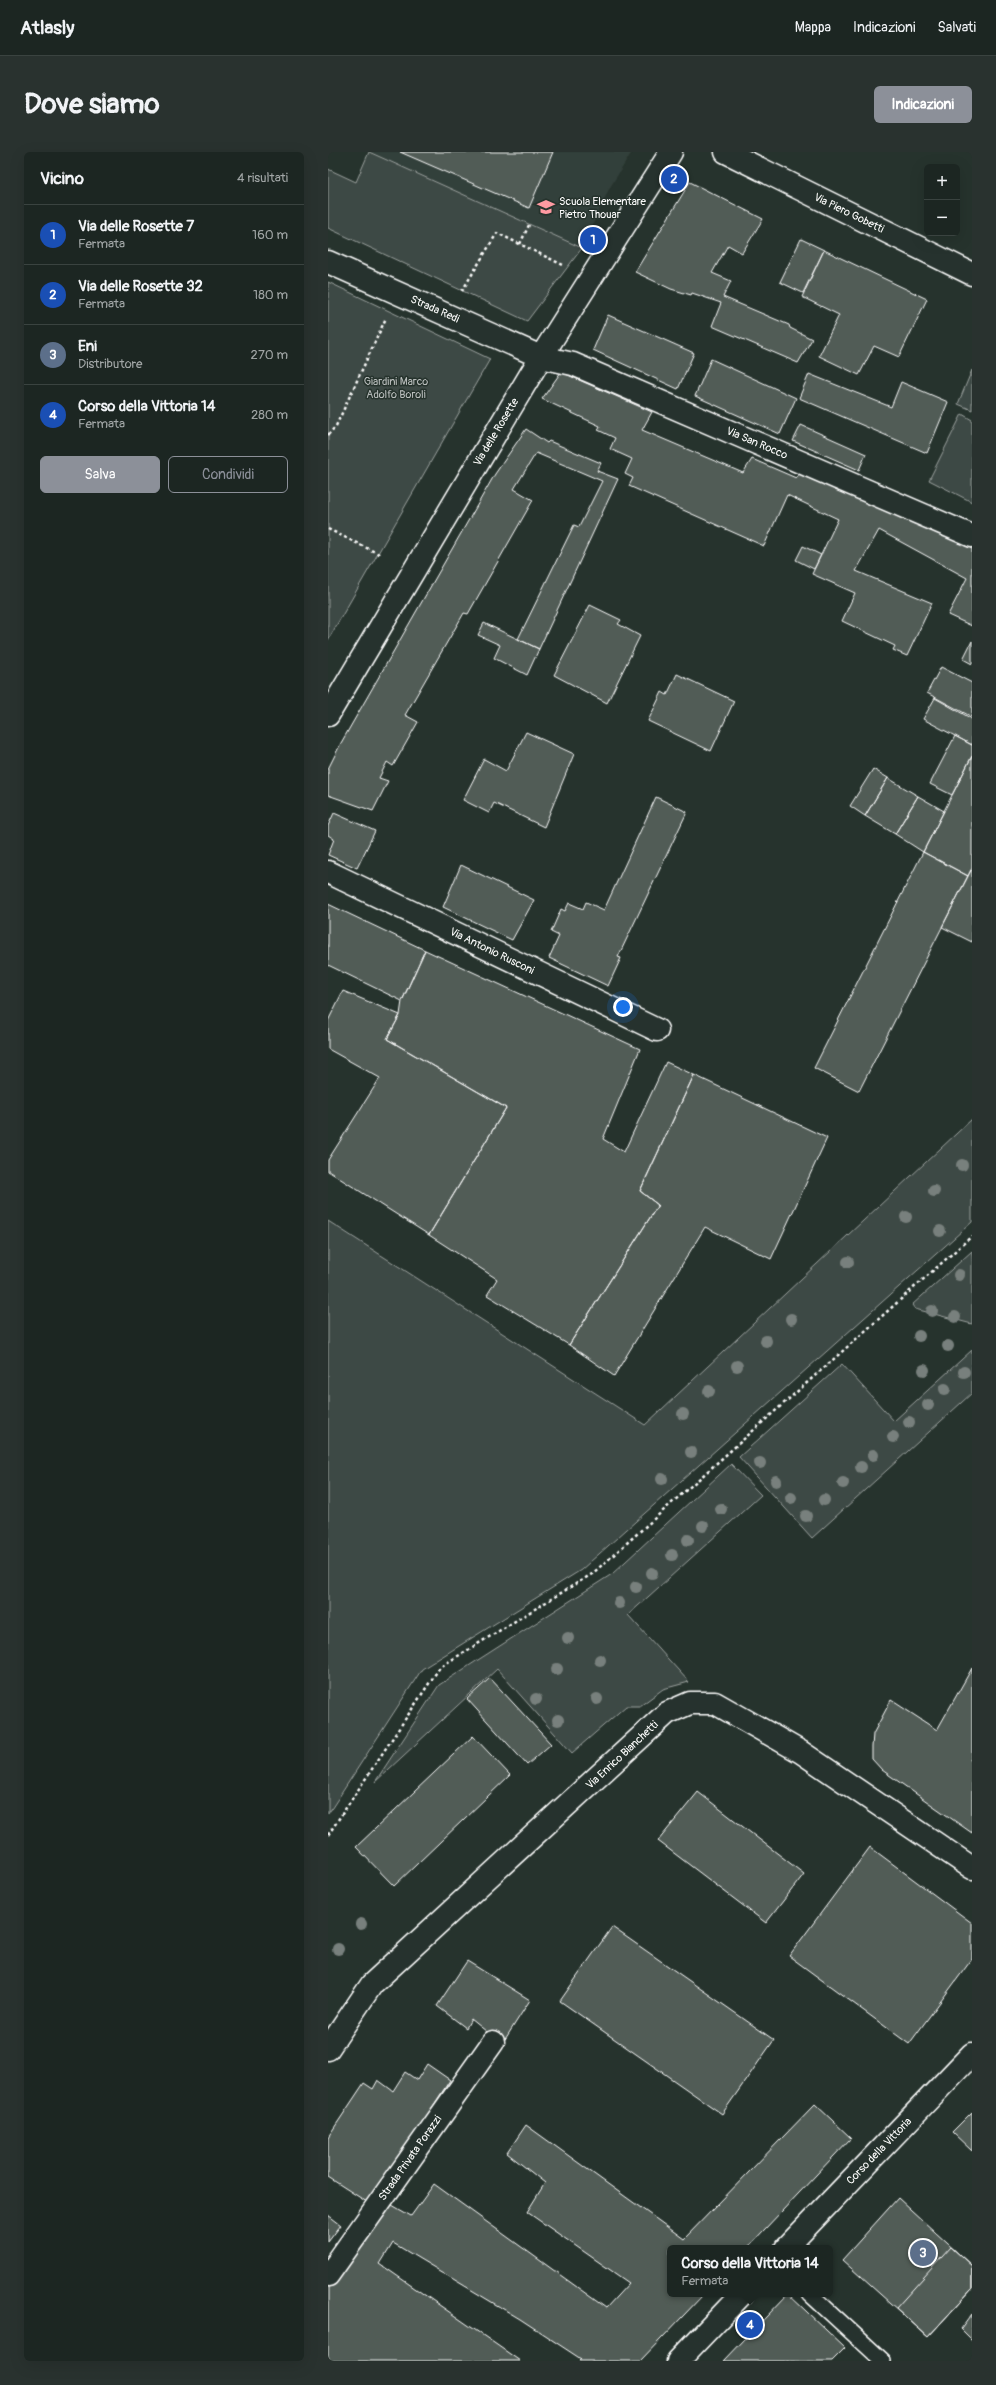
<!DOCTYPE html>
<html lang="it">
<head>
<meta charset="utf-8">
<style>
	:root { --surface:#1c2622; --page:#29322f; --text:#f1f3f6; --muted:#a0a5a5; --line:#3a4340; --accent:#8c9099 }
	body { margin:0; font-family:Pangolin,sans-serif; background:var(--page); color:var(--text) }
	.controls { position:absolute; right:12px; top:12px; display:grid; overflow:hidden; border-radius:6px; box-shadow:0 4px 16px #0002 }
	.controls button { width:36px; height:36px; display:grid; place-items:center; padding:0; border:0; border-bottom:1px solid var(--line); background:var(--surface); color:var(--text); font:20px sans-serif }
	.you { position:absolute; left:295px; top:855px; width:14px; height:14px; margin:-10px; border:3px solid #fff; border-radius:50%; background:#1a73e8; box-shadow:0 0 0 6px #1a73e833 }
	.badge { display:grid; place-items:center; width:26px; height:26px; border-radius:50%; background:var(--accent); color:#fff; font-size:13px; font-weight:700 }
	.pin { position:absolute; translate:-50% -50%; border:2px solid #fff; box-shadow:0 1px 4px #0006 }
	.popup { position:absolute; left:339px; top:2093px; width:166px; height:52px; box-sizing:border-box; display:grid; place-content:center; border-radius:6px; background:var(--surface); filter:drop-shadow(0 1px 3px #0005); font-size:13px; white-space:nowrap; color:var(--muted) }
	.popup b { font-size:15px; color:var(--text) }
	.popup::after { content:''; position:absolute; left:50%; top:100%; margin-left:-8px; border:8px solid transparent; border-top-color:var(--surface) }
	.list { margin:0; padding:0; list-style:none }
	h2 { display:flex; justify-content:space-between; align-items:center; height:52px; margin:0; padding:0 16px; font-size:17px }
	h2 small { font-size:13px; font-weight:400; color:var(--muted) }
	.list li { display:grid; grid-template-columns:26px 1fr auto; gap:12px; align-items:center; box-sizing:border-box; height:60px; padding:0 16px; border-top:1px solid var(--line) }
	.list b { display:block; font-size:15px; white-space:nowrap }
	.list p { margin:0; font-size:13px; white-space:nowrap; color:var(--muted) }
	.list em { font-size:13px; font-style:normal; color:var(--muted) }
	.actions { display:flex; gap:8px; padding:12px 16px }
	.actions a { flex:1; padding:9px 0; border:1px solid var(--accent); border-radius:6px; text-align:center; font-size:14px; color:var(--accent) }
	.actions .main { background:var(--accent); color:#fff }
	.map { position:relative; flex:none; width:644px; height:2209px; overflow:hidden; border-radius:6px }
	header { display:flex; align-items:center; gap:24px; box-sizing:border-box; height:56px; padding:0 20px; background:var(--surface); border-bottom:1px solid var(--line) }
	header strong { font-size:19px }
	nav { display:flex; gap:22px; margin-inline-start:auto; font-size:14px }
	.intro { display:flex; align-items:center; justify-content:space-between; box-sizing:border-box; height:96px; padding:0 24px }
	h1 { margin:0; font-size:28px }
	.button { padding:10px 18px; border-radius:6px; background:var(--accent); color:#fff; font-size:14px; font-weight:700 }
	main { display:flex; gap:24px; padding:0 24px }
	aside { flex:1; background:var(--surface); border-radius:6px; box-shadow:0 4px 16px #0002 }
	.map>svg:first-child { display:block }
	.built { fill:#333f3a }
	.green { fill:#3e4944; stroke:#9ea4a2 }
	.building { fill:#515c57; stroke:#fff }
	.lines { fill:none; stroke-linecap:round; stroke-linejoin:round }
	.lane-casing { stroke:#fff; stroke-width:18 }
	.street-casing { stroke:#fff; stroke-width:25 }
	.secondary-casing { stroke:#fff; stroke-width:25 }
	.path { stroke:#fff; stroke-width:2.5; stroke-dasharray:3 3; stroke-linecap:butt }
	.lane { stroke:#26332d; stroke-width:15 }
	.street { stroke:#26332d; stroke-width:22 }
	.secondary { stroke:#26332d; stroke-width:22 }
	.tree { fill:#78807d }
	.labels { text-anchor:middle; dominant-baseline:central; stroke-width:3; stroke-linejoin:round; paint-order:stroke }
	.poi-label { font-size:11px; fill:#fff; stroke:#26332d; text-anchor:start }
	.street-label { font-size:11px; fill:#fff; stroke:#26332d }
	.park-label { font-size:11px; fill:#bbbfbe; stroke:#26332d }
</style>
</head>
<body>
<header>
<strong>Atlasly</strong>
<nav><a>Mappa</a><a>Indicazioni</a><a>Salvati</a></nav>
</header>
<div class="intro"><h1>Dove siamo</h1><a class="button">Indicazioni</a></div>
<main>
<aside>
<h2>Vicino<small>4 risultati</small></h2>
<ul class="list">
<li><span class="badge" style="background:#1a4fb4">1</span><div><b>Via delle Rosette 7</b><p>Fermata</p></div><em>160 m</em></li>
<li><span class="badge" style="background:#1a4fb4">2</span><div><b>Via delle Rosette 32</b><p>Fermata</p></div><em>180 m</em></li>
<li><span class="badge" style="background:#5c6f8a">3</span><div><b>Eni</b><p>Distributore</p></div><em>270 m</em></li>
<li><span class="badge" style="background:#1a4fb4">4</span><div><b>Corso della Vittoria 14</b><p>Fermata</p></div><em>280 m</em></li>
</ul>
<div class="actions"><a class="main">Salva</a><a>Condividi</a></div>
</aside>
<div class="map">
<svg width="644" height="2209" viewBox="0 0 644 2209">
	<rect width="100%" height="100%" fill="#26332d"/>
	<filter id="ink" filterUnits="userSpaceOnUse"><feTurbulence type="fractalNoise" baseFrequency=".025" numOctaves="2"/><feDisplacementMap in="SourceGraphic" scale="8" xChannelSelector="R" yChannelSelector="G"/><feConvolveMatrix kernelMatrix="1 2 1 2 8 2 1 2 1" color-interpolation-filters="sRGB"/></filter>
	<g filter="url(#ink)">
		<path class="built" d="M41,0H304L281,37L254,96Z"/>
		<path class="green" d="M41,0L254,96L199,169L0,76V17L28,30Z
			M0,130L162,207L0,488Z
			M644,218V258L630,252Z
			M634,262L644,268V350L601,328Z
			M644,967V1070L253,1418L94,1517L0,1662V1069L317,1273Z
			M644,1099V1172L587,1157L584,1153Z
			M644,1198V1241L484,1386L411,1305L514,1212L566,1269Z
			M403,1312L433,1343L300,1463L361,1530L335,1537L312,1554H298L244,1601L169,1517L47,1630L111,1533L284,1422Z"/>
		<path class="building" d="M72,0H225L201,56Z
			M362,30L435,67L414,101L400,93L384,121L403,129L395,145L461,173L462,176L484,187L470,211L384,174L393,151L364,141L363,143L343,137L307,120Z
			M473,87L496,98L475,141L452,130Z
			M496,98L599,147L571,205L546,194L531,223L491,204L511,163L474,145Z
			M280,163L366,201L350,237L265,198Z
			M383,207L468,246L452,282L367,244Z
			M233,220L324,260L314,278L415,321L424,307L468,326L473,320L559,354L644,397V474L620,463L639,426L551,378L528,419L604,451L579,504L565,498L567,494L514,469L527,441L484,422L510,367L459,343L436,394L301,334L305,326L297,322L304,307L282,297L287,286L270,278L272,274L214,247Z
			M481,222L563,255L573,230L620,250L599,301L471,246Z
			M473,273L538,302L531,318L465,289Z
			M198,277L219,291L221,289L273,311L269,319L290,327L211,497L190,487L246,373L251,375L274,329L208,301L186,337L205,348L140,462L136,461L77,563L90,570L65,614L59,610L51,626L60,629L45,659L0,643V617L13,591L167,322Z
			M475,394L493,403L486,417L468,408Z
			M262,453L293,468L290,472L312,484L279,551L226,523Z
			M156,471L211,497L199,523L166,506L172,493L150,483Z
			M644,489V512L635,507Z
			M613,515L644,531V565L599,541Z
			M349,522L406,549L383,599L320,569L334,540L339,543Z
			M607,546L644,567V593L595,567Z
			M198,580L246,602L216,675L166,651L161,661L135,648L156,607L178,619Z
			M627,584L644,593V604L624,643L602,632Z
			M644,604V716L640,724L595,700Z
			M545,617L560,626L537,664L522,654Z
			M560,626L590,644L567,682L537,664Z
			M590,644L616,659L595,700L567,682Z
			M328,645L359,660L290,805L293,806L280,834L221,806L231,784L223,780L233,757L237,759L241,751L255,757L258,750L276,758Z
			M6,661L47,679L29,716L0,703L6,687L0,683V674Z
			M595,700L640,724L531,939L486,916Z
			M133,713L206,748L184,788L115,755Z
			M643,718L644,719V790L614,775Z
			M0,752L97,798L74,849L0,813Z
			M97,798L312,897L275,987L296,1000L338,910L366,923L312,1039L330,1053L241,1193L159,1143L169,1127L101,1083L178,956L59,887L72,863L74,849Z
			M15,839L72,863L59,887L178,956L101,1083L0,1019V1008L52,926L0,897V869Z
			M366,923L499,986L443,1107L377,1075L286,1224L241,1193L330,1053L312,1039Z
			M644,1516V1604L642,1608L644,1609V1681L554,1618L544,1607V1595L545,1582L563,1548L609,1578Z
			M162,1526L223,1592L199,1613L139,1547Z
			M145,1584L182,1623L66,1734L28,1695Z
			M370,1640L476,1722L438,1771L330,1689Z
			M542,1695L644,1771V1807L581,1892L461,1804Z
			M284,1775L446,1888L394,1962L232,1849Z
			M139,1809L202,1848L174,1892L143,1867L138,1876L109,1854Z
			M99,1912L122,1928L42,2052L0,2025V1985L36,1931L45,1937L50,1928L65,1939L77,1920L89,1928Z
			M487,1952L523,1986L419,2096H342V2142H376L312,2209H251L253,2207L192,2167L65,2091L52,2112L192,2209H0V2135L57,2049L83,2064L106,2032L278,2156L301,2131L199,2060L217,2031L179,2001L198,1973L356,2087Z
			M644,1960V1999L624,1980Z
			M570,2046L644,2114V2137L600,2185L514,2108Z
			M0,2063L13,2073L0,2090Z
			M623,2095L644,2114V2137L600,2185L568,2156Z
			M460,2142L517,2196L504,2209H396Z
			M644,2162V2188L633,2177Z"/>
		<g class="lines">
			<g class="lane-casing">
				<path id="lane" d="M482,2142L555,2209"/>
			</g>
			<g class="street-casing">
				<path id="street" d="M398,0L644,122
					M0,110L213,205L245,212L644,384
					M0,563L213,205L343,0
					M0,720L329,878
					M0,1897L44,1832L339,1561L362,1551H387L473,1600L644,1716
					M0,2123L165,1890"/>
			</g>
			<g class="secondary-casing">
				<path id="secondary" d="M458,2096L644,1902
					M350,2209L414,2142"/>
			</g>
			<path class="path" d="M192,92L201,73
				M134,139L169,81L237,114
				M0,283L8,274L58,166
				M0,377L53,403
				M0,1683L112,1515L264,1422L644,1084"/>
			<use href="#lane" class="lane"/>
			<use href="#street" class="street"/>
			<use href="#secondary" class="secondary"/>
		</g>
		<g class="tree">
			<circle cx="634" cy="1013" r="6"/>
			<circle cx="606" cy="1039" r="6"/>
			<circle cx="578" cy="1065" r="6"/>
			<circle cx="612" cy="1079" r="6"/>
			<circle cx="520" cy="1110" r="6"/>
			<circle cx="631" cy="1123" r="6"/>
			<circle cx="604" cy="1159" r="6"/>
			<circle cx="627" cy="1165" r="6"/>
			<circle cx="463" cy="1167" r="6"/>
			<circle cx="591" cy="1184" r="6"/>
			<circle cx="438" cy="1189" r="6"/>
			<circle cx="620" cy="1194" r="6"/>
			<circle cx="409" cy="1214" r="6"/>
			<circle cx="596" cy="1218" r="6"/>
			<circle cx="636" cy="1220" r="6"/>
			<circle cx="617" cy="1237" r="6"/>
			<circle cx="381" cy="1239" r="6"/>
			<circle cx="600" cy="1253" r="6"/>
			<circle cx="355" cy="1262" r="6"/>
			<circle cx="581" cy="1270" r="6"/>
			<circle cx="565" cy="1285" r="6"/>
			<circle cx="363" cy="1300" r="6"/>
			<circle cx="545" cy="1303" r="6"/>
			<circle cx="432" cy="1311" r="6"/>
			<circle cx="533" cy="1315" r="6"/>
			<circle cx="334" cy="1327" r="6"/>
			<circle cx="448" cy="1329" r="6"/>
			<circle cx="515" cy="1331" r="6"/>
			<circle cx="463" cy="1346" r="6"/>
			<circle cx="496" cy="1348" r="6"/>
			<circle cx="393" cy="1357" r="6"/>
			<circle cx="478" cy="1364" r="6"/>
			<circle cx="375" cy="1374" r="6"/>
			<circle cx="360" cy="1388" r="6"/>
			<circle cx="344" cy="1403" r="6"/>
			<circle cx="324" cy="1421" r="6"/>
			<circle cx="308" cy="1435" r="6"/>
			<circle cx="291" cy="1451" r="6"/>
			<circle cx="240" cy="1486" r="6"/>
			<circle cx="272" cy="1508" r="6"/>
			<circle cx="229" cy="1517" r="6"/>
			<circle cx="208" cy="1547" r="6"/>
			<circle cx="269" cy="1547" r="6"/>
			<circle cx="230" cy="1568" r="6"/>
			<circle cx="33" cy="1772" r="6"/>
			<circle cx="10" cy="1797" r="6"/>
		</g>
	</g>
	<defs>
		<g id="school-bare" transform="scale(1.38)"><path d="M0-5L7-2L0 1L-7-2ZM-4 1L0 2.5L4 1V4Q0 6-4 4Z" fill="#ff9aa2" stroke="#26332d" stroke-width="2.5" paint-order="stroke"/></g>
	</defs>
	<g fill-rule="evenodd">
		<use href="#school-bare" x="218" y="55"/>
	</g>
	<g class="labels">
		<g class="poi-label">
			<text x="231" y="49">Scuola Elementare<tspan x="231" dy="13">Pietro Thouar</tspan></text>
		</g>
		<g class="street-label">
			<text transform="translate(521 61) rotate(26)">Via Piero Gobetti</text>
			<text transform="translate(107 157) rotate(24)">Strada Redi</text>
			<text transform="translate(168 280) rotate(-59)">Via delle Rosette</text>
			<text transform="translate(429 291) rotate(23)">Via San Rocco</text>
			<text transform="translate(164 799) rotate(26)">Via Antonio Rusconi</text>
			<text transform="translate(294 1603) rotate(-43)">Via Enrico Bianchetti</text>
			<text transform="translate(551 1999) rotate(-46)">Corso della Vittoria</text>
			<text transform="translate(82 2006) rotate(-55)">Strada Privata Porazzi</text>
		</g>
		<g class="park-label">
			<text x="68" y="229">Giardini Marco<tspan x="68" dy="13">Adolfo Boroli</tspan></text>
		</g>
	</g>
</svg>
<div class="controls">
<button>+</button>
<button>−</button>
</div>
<div class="you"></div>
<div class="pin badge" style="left:265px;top:88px;background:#1a4fb4">1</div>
<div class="pin badge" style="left:346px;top:27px;background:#1a4fb4">2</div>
<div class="pin badge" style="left:595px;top:2101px;background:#5c6f8a">3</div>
<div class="pin badge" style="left:422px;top:2173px;background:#1a4fb4">4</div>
<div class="popup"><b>Corso della Vittoria 14</b>Fermata</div>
</div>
</main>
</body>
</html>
